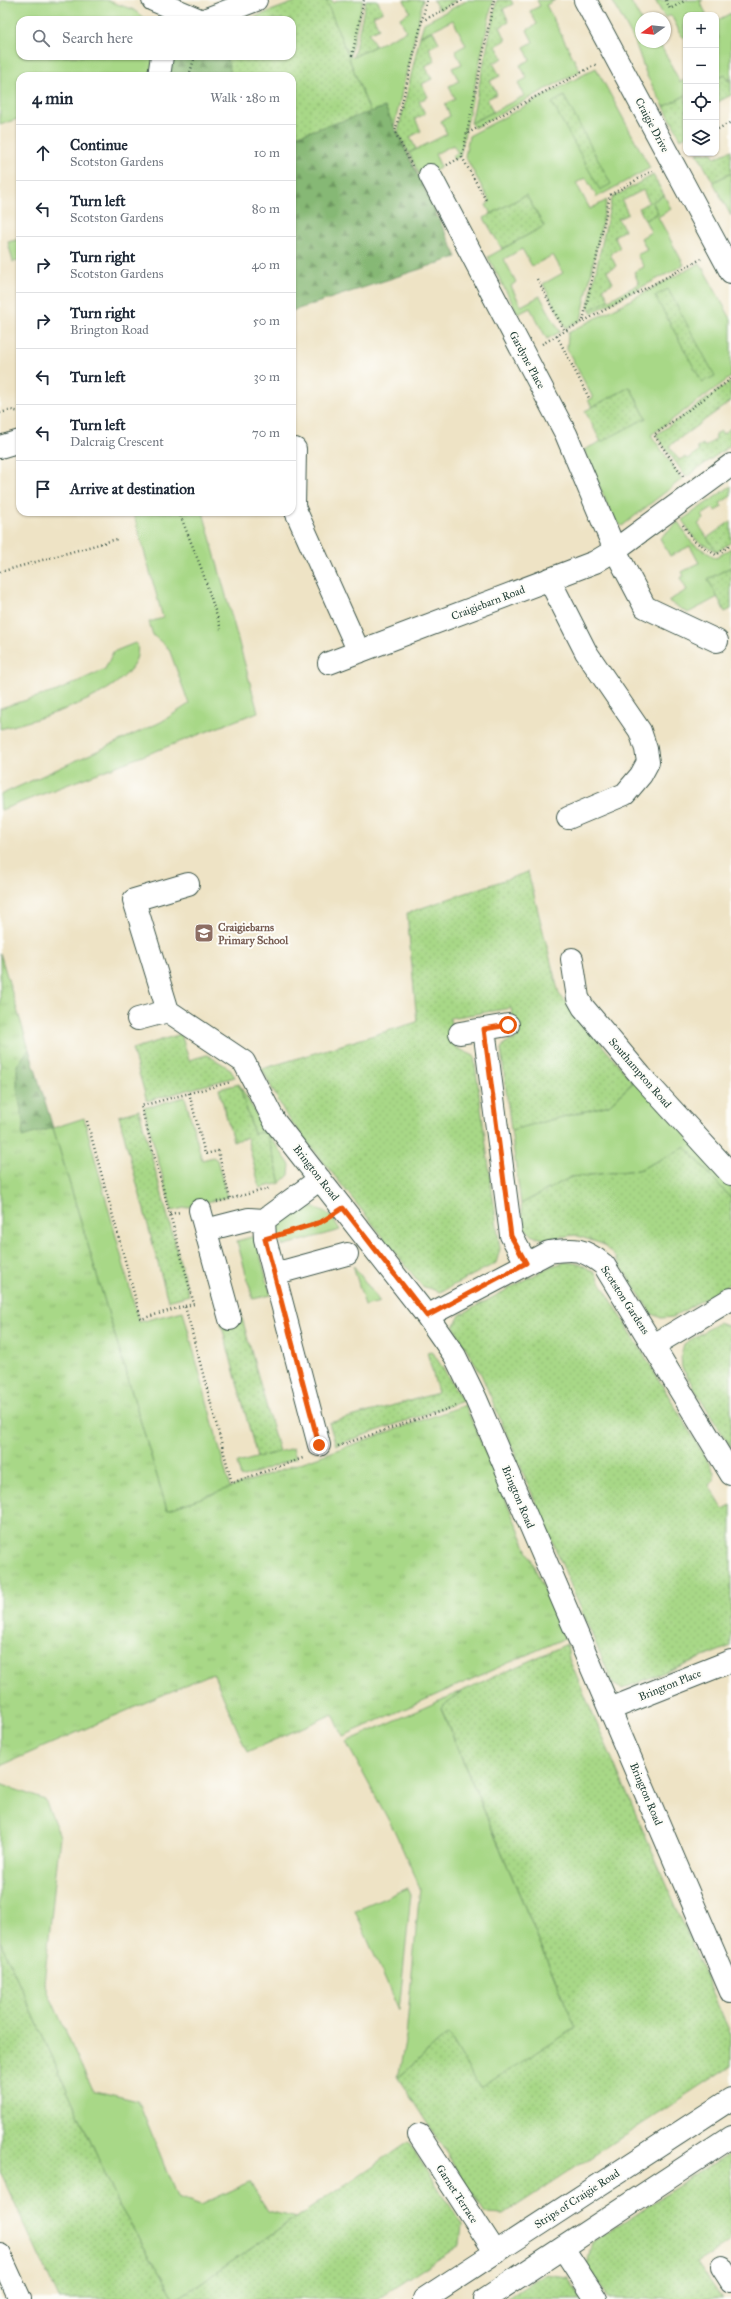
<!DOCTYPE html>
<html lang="en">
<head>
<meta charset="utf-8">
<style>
	:root { --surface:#fff; --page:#f6f6f7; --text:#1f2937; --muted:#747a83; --line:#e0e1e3 }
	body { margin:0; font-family:"IM FELL Great Primer",serif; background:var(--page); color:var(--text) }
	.controls { position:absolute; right:12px; top:12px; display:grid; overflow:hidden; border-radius:8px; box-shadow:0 1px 3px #0004 }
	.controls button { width:36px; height:36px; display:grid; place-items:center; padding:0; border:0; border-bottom:1px solid var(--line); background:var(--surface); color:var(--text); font:20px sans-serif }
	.compass { position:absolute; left:635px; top:12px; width:36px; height:36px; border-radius:50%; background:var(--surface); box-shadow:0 1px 3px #0004; rotate:255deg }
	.stop { position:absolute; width:12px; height:12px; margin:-9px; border:3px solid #ea580c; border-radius:50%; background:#fff }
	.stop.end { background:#ea580c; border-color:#fff; box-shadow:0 1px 4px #0008 }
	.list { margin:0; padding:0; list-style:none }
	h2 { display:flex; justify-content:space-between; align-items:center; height:52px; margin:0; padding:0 16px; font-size:17px }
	h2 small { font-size:13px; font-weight:400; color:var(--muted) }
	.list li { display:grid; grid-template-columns:26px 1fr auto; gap:12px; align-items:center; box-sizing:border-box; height:56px; padding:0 16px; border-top:1px solid var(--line) }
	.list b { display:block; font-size:15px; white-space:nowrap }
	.list p { margin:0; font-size:13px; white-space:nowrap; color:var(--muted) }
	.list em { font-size:13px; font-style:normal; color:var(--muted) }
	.icon { flex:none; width:22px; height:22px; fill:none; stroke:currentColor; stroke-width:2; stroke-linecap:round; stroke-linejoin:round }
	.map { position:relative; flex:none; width:731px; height:2299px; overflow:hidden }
	.search { position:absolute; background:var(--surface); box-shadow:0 1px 3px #0004; left:16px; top:16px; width:280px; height:44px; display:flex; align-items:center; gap:10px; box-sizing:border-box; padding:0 14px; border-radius:12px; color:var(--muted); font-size:15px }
	.panel { position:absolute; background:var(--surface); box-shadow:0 1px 3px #0004; left:16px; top:72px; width:280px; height:444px; border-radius:12px }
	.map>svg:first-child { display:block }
	.grass { fill:#a8d887; stroke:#648a5e }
	.forest { fill:url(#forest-firs); stroke:#527a54 }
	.park { fill:url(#park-tufts); stroke:#648a5e }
	.garden { fill:url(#garden-dots); stroke:#648a5e }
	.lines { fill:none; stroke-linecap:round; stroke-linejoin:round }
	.minor-casing { stroke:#3e564a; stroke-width:24 }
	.major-casing { stroke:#3e564a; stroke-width:24 }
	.path { stroke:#3e564a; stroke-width:2.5; stroke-dasharray:1 3; stroke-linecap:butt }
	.minor { stroke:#fff; stroke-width:22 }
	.major { stroke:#fff; stroke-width:22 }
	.route { stroke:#ea580c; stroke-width:5 }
	.labels { text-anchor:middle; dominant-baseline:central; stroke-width:4; stroke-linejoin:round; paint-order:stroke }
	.street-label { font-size:11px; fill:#1f3d34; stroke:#fdfcf7 }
	.education-label { font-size:11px; font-weight:bold; fill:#785e54; stroke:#fdfcf7; text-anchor:start }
</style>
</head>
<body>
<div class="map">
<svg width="731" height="2299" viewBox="0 0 731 2299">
	<defs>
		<pattern id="forest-firs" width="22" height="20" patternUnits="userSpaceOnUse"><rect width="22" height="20" fill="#86b874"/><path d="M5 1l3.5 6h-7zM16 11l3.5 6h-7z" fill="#6d9760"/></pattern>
		<pattern id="park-tufts" width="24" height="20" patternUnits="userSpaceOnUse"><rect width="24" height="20" fill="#a8d887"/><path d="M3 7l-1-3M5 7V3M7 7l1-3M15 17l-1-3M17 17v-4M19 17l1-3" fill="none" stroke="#90ba75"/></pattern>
		<pattern id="garden-dots" width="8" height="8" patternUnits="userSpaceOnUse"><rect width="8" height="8" fill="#a8d887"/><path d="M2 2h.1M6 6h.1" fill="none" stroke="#90ba75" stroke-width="1.8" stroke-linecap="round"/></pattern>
	</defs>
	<rect width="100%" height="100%" fill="#fdfcf7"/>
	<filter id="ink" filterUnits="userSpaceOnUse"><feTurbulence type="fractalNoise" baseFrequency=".025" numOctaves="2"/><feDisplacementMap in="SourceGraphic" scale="8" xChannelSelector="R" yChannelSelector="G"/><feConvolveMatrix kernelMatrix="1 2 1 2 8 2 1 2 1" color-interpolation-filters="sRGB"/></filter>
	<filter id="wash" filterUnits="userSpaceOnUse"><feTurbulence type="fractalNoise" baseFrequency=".012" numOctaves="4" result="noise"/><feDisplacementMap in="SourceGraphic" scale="16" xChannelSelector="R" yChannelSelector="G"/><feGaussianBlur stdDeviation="0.9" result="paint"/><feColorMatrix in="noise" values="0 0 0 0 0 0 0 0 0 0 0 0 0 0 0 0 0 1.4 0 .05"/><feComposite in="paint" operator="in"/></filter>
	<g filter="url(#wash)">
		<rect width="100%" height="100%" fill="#eee3c5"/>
		<path class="grass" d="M3,0H106L134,10L146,20H20V56H154L150,76H20V118L0,125V3Z
			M326,0H332L333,3L340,0H363L350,56L353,57L406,31L400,18L410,12L404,0H423L394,127L385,107L370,112Z
			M468,0H493L460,156L454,160L452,156L458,153L453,145L435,154L441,167L421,178L409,153L447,134L441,121L450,116L445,104L455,99L449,86L459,81L452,68L462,64L455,51L466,45L453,20L420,36L424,23Z
			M537,0H555L546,5L580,71L474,128L471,123L524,96L518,83L527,78L520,65L530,60L524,47L533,42L527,30L537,24L530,11L540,6Z
			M612,0H630L641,20V42H659L680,82L686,79V95L664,107L647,76L635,42Z
			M655,0H703L700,2L707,15H686L684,28L686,36L683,38L671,15L665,18Z
			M731,13V79H716V40L719,38L716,32V21Z
			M596,68L650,168L597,197L586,178L576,183L590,209L607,200L581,320L566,328L543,284L563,273L553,255L532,266L522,249L504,259L516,282L511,286L521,306L540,296L560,332L547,339L530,308L518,314L488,257L544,226L526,195L491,214L486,205L490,202L465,156L469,136Z
			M731,173V216L713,182Z
			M664,195L671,209L658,217L684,265L592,313L590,310L639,284L634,272L644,267L637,255L647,250L641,238L651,232L645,220L658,213L652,201Z
			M20,239V260L13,262L8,242Z
			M700,263L731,319V377L651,435L682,479L622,526L614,520L584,450L646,418L630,387L592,407L588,400L593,398L567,349L568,333Z
			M731,486V496L720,503L722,507L715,511L713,508L702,515L704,519L698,524L717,552L695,539L682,520Z
			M133,512H203L258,712L1,810L0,795L161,722L189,704L169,649L153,635L149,622L163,618Z
			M678,522L692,543L716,558L731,548V567L708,579L718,597L688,613L668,601L687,590L680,578L684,576L682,572L699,563L690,546L670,556L660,538Z
			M135,643L137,644C147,691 33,721 0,729V708L57,691L105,669L113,652Z
			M636,1080L731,1185V1199L686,1147L639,1170L571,1177L521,1204L511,1130L609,1105Z
			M239,1084L266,1131L290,1165L289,1175L281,1183L266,1131L254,1134Z
			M185,1097L202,1160L213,1157L217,1160L227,1197L172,1211L144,1108Z
			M84,1118L139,1322L183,1311L230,1488L167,1510L53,1128Z
			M309,1207C325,1209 332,1215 340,1230L282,1246L276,1225Z
			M255,1236L271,1295L253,1299L237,1241Z
			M353,1265L380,1302L365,1306Z
			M293,1448L296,1458L241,1478L237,1463Z
			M462,1691L441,1709L576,2028L480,2089L448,2034L398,2078L406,2036L420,1888L395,1832L346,1742Z
			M0,1784L45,1800L60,1836L44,1983L92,2090L138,2101L177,2197L200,2205L250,2182L268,2211L296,2218L177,2299H175L120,2207L0,1941Z
			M408,1888L411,1894L399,2011L355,1911Z"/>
		<path class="forest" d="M170,56H226L232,76H165Z
			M385,107L457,257L292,311V137Z
			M29,1049L53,1128L22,1137L23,1120L17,1090V1064Z"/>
		<path class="park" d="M0,953L29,1049L17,1065V1090L23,1120L22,1137L53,1128L167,1510L465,1405L565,1638L343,1736L333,1714L247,1752L213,1673L0,1766Z"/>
		<path class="garden" d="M300,0H326L370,112L292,137V76H232L226,56H292V20H247Z
			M366,0H377L383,11L373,16L379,28L369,33L375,46L353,57Z
			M433,0H457L439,10Z
			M497,0H511L513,4L503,9L509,22L500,27L506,40L496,46L503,58L493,63L500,76L490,81L497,94L487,99L493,112L471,123Z
			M433,31L439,43L429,48L435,61L425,66L432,79L422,84L428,97L419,101L425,114L415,119L421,131L410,137L416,149L409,153L398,132L420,36Z
			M725,75L728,81L731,79V95L716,103V79Z
			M686,95V136L681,139L664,107Z
			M564,96L611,184L600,190L552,103Z
			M731,150V173L713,182L697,153H712L715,158Z
			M653,175L664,195L652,202L658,213L645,220L639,208L649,202L643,190L622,201L628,214L618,219L625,230L614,236L620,248L610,254L616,266L607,271L613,283L603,288L609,300L590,310L588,306L612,198Z
			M526,195L544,226L502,249L484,218Z
			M668,289L715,376L702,382L655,296Z
			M730,382L731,401L669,446L679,460L685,457L687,459L699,451L697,448L703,444L705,447L716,439L715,435L721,431L723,434L731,428V445L686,477L656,435Z
			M630,387L646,418L601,442L585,411Z
			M731,521V542L717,552L707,538Z
			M731,567V609L725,612L708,579Z
			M528,872L559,994L633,1082L609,1105L511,1130L501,1049L505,1043L516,1039L511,1008L450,1018L455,1047L474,1056L500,1249L496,1263L440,1292L422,1286L286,1115L262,1069L417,1022L407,913Z
			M181,1034L189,1060L207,1055L229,1068L235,1077L147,1101L132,1049Z
			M239,1084L254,1134L266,1131L281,1183L260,1188L247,1138L233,1141L219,1089Z
			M139,1110L189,1295L168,1301L119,1116Z
			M686,1147L731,1199V1283L673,1317L661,1318L651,1313L616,1258L602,1244L575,1235L543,1239L533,1236L524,1227L521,1204L571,1177L639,1170Z
			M566,1262L581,1264L595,1273L714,1472V1479L709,1485L723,1509L731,1505V1646L622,1689L613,1684L481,1374L454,1327L460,1315L551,1266Z
			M242,1318L279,1452L257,1457L221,1323Z
			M718,1323L728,1326L731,1324V1448L682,1368L681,1355L684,1344Z
			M432,1351L463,1401L336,1445L329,1423L438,1393L427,1352Z
			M567,1644L569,1659L731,2035V2066L504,2214L485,2213L398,2078L448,2034L480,2088L576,2028L441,1708L462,1691Z
			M0,1941L120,2207L175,2299H59L0,2172Z
			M408,2142L462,2224L460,2245L377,2299H177Z
			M731,2152V2241L697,2262L722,2299H609L587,2265L592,2242Z
			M544,2274L568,2277L582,2299H507Z"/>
	</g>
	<g filter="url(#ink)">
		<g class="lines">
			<g class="minor-casing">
				<path id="minor" d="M153,0L200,20
					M585,0L731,272
					M204,20L256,0
					M159,76L162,56
					M430,175L566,434L615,550L645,607L717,641
					M0,447L20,441
					M295,449L294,507L359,652
					M549,579L586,652L640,731L646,749L648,762L641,775L625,794L568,818
					M329,663L595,562L615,550L731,465
					M572,959L578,998L583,1007L641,1076L731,1174
					M168,1011L134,900L188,884
					M138,1019L168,1011L244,1062L275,1122L427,1316L455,1356L476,1399L578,1636L731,1992
					M484,1029L511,1235L526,1263
					M460,1033L508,1025
					M200,1210L230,1319
					M206,1230L249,1219L264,1220
					M274,1274L347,1254
					M427,1316L549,1252C574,1248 583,1248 604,1265L731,1474
					M654,1345L731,1299
					M319,1445L265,1239L264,1220L320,1179
					M610,1709L731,1661
					M419,2135L496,2253
					M563,2248L596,2299
					M722,2267L731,2281
					M424,2299L731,2099
					M485,2299L731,2137"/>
			</g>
			<g class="major-casing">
				<path id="major" d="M0,2255L20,2299"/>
			</g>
			<path class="path" d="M666,0L670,9L686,0
				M422,21L463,0
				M352,56L364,0
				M189,76L195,56
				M718,129L731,122
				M468,133L597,64
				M462,157L487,202
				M447,165L462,157L494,0
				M412,166L395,132L427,0
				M537,279L565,331
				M584,321L701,259
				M557,336L589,398
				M542,344L583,321L610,195L654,170
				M0,413L11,410L20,412V370
				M683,476L654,435L731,379
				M179,512L202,570L221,629
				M683,525L694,541L716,555L731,545
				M0,572L117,539
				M189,1093L205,1154L218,1151L230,1199
				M87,1121L141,1319L185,1306L232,1483L303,1458
				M217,1202L271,1188
				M170,1214L180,1212
				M284,1233L327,1219
				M185,1306L194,1304L141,1106L231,1082
				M338,1446L456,1406"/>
			<use href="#minor" class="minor"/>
			<use href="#major" class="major"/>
		</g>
	</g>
	<g class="lines" filter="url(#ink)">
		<path class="route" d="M319,1445L265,1239L321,1222L343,1208L427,1316L526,1263L511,1236L484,1029L508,1025"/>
	</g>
	<defs>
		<g id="school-square" transform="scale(1)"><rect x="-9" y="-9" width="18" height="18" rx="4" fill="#8d6e63" stroke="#fdfcf7"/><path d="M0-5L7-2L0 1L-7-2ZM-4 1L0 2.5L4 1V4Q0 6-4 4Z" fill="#fff"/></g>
	</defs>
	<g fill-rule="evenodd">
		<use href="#school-square" x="204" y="933"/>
	</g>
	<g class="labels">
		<g class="street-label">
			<text transform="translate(652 125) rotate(62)">Craigie Drive</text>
			<text transform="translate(527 360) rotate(62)">Gardyne Place</text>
			<text transform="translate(488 603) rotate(-21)">Craigiebarn Road</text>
			<text transform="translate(640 1073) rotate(49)">Southampton Road</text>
			<text transform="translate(316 1173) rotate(52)">Brington Road</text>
			<text transform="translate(625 1300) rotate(57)">Scotston Gardens</text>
			<text transform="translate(518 1497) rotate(67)">Brington Road</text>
			<text transform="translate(670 1685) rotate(-22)">Brington Place</text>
			<text transform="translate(646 1794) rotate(67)">Brington Road</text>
			<text transform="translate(457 2194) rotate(57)">Garnet Terrace</text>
			<text transform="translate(577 2199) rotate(-33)">Strips of Craigie Road</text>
		</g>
		<g class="education-label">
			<text x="218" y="927">Craigiebarns<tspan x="218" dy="13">Primary School</tspan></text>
		</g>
	</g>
</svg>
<div class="controls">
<button>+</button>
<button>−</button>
<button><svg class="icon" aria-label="locate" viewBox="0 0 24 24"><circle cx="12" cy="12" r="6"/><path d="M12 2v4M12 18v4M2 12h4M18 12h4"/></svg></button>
<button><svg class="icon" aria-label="layers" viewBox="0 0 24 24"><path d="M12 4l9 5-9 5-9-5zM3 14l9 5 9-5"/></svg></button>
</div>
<svg class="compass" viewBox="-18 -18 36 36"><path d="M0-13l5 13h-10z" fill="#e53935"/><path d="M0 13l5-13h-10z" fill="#747a83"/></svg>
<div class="stop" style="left:508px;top:1025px"></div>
<div class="stop end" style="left:319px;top:1445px"></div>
<div class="search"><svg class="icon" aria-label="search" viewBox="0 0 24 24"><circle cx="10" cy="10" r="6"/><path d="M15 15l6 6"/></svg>Search here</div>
<section class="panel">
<h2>4 min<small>Walk · 280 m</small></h2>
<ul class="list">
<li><svg class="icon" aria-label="ahead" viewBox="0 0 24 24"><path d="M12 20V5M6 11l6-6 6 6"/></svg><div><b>Continue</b><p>Scotston Gardens</p></div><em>10 m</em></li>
<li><svg class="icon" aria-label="left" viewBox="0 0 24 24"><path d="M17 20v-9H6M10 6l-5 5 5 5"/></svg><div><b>Turn left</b><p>Scotston Gardens</p></div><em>80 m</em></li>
<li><svg class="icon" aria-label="right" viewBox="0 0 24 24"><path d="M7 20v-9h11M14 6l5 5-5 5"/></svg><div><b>Turn right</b><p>Scotston Gardens</p></div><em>40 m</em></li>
<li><svg class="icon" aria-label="right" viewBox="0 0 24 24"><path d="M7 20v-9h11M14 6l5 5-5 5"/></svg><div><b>Turn right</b><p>Brington Road</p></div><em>50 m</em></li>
<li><svg class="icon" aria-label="left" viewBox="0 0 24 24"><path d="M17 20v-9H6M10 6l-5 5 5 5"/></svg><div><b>Turn left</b></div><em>30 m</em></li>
<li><svg class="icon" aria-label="left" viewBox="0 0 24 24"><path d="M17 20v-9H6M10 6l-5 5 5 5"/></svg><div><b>Turn left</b><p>Dalcraig Crescent</p></div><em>70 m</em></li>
<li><svg class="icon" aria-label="arrive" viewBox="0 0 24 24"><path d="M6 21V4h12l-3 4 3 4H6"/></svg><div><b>Arrive at destination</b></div></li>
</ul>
</section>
</div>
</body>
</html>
